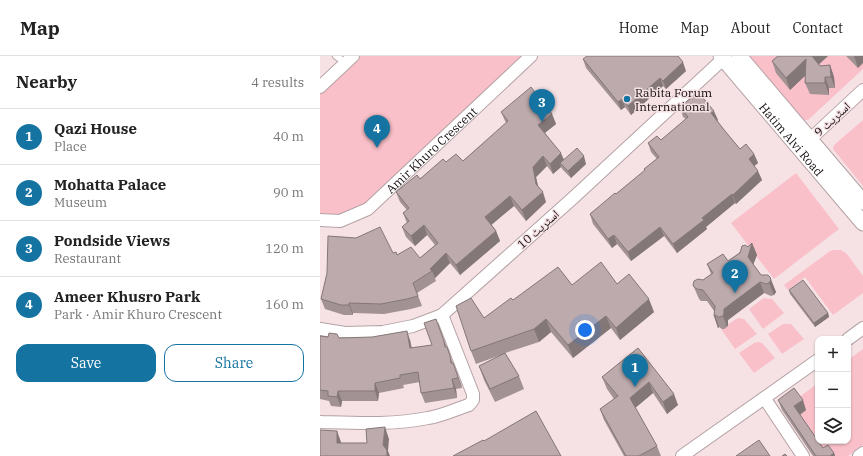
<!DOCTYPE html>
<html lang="en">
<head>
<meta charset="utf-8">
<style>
	:root { --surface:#fff; --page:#f2f2f2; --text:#222; --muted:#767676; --line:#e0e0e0; --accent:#1473a1 }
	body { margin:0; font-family:"IBM Plex Serif","Noto Naskh Arabic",serif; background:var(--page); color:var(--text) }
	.controls { position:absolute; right:12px; bottom:12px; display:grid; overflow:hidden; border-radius:8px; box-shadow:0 1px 3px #0004 }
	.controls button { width:36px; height:36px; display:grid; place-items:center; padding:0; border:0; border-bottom:1px solid var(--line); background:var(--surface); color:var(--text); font:20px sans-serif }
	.you { position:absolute; left:265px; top:274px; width:14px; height:14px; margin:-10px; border:3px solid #fff; border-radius:50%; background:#1a73e8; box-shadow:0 0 0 6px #1a73e833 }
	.badge { display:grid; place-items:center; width:26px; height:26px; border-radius:50%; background:var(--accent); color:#fff; font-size:13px; font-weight:700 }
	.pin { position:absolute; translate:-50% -33px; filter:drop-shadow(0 1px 2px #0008) }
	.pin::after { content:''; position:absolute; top:21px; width:14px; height:12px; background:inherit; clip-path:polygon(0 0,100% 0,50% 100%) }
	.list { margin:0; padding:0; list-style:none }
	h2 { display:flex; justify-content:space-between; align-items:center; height:52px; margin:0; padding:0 16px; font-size:17px }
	h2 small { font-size:13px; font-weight:400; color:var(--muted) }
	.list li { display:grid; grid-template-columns:26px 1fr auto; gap:12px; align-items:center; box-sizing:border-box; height:56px; padding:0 16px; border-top:1px solid var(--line) }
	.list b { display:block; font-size:15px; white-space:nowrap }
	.list p { margin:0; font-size:13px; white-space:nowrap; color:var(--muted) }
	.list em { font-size:13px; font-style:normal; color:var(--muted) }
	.actions { display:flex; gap:8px; padding:12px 16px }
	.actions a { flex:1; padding:9px 0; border:1px solid var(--accent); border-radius:12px; text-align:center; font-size:14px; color:var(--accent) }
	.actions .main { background:var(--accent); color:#fff }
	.icon { flex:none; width:22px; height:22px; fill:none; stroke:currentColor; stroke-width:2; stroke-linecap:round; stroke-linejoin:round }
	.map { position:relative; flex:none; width:543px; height:400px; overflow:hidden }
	header { display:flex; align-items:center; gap:24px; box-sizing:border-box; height:56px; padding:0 20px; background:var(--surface); border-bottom:1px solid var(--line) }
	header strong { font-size:19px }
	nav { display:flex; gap:22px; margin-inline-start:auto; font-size:14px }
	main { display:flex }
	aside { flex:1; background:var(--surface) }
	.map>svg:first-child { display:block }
	.green { fill:#f9c0c9 }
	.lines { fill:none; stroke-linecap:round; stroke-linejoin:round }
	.service-casing { stroke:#b5a2a5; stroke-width:8 }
	.minor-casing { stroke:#b5a2a5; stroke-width:14 }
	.tertiary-casing { stroke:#b5a2a5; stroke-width:17 }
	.service { stroke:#fff; stroke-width:6 }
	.minor { stroke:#fff; stroke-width:12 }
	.tertiary { stroke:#fff; stroke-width:15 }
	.wall { fill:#a29294 }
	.shaded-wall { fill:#847778 }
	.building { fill:#bcaaac; stroke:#847778 }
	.poi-dot { fill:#1473a1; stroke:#f6e2e5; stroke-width:1.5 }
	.labels { text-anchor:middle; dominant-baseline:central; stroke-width:3; stroke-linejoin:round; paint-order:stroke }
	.poi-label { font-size:12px; fill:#140e0f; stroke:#f6e2e5; text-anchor:start }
	.street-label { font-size:12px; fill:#140e0f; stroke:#f6e2e5 }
</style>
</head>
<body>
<header>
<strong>Map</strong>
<nav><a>Home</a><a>Map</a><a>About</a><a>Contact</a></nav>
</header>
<main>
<aside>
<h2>Nearby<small>4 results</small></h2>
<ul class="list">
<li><span class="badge">1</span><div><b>Qazi House</b><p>Place</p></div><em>40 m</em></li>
<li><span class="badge">2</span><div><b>Mohatta Palace</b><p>Museum</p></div><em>90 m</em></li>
<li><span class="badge">3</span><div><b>Pondside Views</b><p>Restaurant</p></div><em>120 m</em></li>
<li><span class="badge">4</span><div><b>Ameer Khusro Park</b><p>Park · Amir Khuro Crescent</p></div><em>160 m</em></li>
</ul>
<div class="actions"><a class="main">Save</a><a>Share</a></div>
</aside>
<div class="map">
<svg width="543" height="400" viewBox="0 0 543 400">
	<rect width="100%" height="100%" fill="#f6e2e5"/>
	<path class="green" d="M33,0H211L48,153L0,164V31Z
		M428,0H543V13L488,64H482Z
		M543,64V130L513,93L514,89Z
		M476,117L519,173L454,223L411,167Z
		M514,194H521L527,198L543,220V237L513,259L485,221L468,234L464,229L510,195Z
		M444,242L452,243L464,257L443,273L429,253Z
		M419,262L424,263L437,278L415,293L401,273L416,263Z
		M463,268H471L484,283L462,298L448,278Z
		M438,286L442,287L455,302L434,317L419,297L434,287Z
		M543,293V389L528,400H505L478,360V342L498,327V385H528V304Z"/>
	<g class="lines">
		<g class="service-casing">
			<path id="service" d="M16,0L26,7"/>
		</g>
		<g class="minor-casing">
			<g id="minor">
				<path d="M0,31L33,0"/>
				<path d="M484,89L543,34"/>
				<path id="s1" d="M0,164L20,165L48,153L211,0"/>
				<path d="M0,273L25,277L63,276L93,270L122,259L253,142L403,3L405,0"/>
				<path d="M528,283L543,272"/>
				<path d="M445,343L483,400"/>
				<path d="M0,366C36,367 73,369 108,362C122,360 136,353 149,349L153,344V338L122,259"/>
				<path d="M362,400L498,304"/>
				<path d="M539,400L543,397"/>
			</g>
		</g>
		<g class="tertiary-casing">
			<g id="tertiary">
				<path id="s2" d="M401,0L543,167"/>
				<path d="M419,0L543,146"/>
			</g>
		</g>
		<use href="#service" class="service"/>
		<use href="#minor" class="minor"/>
		<use href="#tertiary" class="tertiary"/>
	</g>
	<path class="wall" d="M458,0H508L499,8L500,10L510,9L514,21L515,32H509V39L490,38L485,27L486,19L470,34L456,17L452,5Z
		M526,0H543L538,12Z
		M263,3L366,15L346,33L343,30L311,59L305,51L301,54L266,12Z
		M360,51L398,64L397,65L405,75L420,93L434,98L438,107L434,110L442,124L416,148L415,147L386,171L387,173L357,197L344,180L311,205L297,188L292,192L273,168L270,158L325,115L324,113L337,103L331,96L328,87L341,84L366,63L363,61Z
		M181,56L232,58L236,68L225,77L244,103L266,108L251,122L243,114L241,111L233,118L227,110L216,121L218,131L226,146L206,165L194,150L171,168L176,175L180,185L140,219L130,207L115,222L116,225L97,237L102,250L91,253L64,258L33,257V259H24L5,253L1,243L73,197L77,199L100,202L115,189L107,179L95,190L86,181L82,171L87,167L83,157L87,154L80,146L76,136L100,123L126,106L143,105L186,67Z
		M432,187L437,199L433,208L441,219L450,221L456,236L454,239L451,240L444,237L408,264V269L407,271L404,273H402L399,271L398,272L394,260V255L387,245H381L379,243L373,229L383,224L391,218L387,208L408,205Z
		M297,228L334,256L300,284L291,272L253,302L231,276L219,286L185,297L199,320L204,333L175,346L164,324L159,310L181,299L156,308L151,295L164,262L193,244L252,229Z
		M469,234L508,257L509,261L495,271L470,238Z
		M116,263L141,328L142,332L136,333L137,342L105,347L101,337L100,326L83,329L84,332L59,337L58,345H22L21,351L11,350L9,345L0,343V280L8,281L90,284L92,292L112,289Z
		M318,292L358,349L347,358L333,337L315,352L337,390L341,400H304L284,364L280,353L294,343L287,333L282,321Z
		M458,344L486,354L480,359L503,392L514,397L515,400H493L462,354Z"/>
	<path class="shaded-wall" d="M492,0H508L496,11Z
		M534,0H543V7L538,12Z
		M486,3L490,15L470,34L466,22Z
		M363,6L366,15L346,33L343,25Z
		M510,9L514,21L515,32L511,21Z
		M505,21L509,32V39L505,27Z
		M340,22L343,30L311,59L308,50Z
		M302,43L305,51L301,54L298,46Z
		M394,55L398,64L395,67L391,57Z
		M232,58L236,68L222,79L218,69Z
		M241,97L245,107H240L241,111L233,118L230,108Z
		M434,98L438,107L432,112L429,103Z
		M223,100L227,110L216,121L220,138L223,136L226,146L206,165L202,154L216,128L213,111Z
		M264,100L266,108L251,122L248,115Z
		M438,115L442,124L416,148L413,139Z
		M412,138L415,147L386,171L387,173L357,197L353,188L382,162Z
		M190,140L194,150L169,171L165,161Z
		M104,169L107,179L95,190L91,180Z
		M340,171L344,180L311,205L308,196Z
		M176,175L180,185L140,219L136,209Z
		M294,179L297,188L292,192L288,183Z
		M432,187L437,199L432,212L428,201Z
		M126,197L130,207L115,222L112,215L110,213Z
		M451,224L456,236L454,239L449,227Z
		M440,226L444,237L408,264V269L407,271L403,260L404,253Z
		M329,243L334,256L300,284L296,272Z
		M29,247L33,257V259L29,249Z
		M508,257L509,261L495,271L494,267Z
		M395,259L399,271L398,272L394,260Z
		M286,260L291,272L253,302L248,289Z
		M226,263L231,276L219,286L214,273Z
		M87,275L90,284L93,302L90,292Z
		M137,318L141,328L142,332L138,322Z
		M132,323L136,333L137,342L134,332Z
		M329,326L333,337L314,353L310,342Z
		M55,327L59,337L58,345L55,335Z
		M18,335L22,345L21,351L17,341Z
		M354,338L358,349L347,358L343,346Z
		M483,344L486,354L478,360L474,350Z
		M65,371L69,383L68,395L70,400H67L63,389Z
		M17,375L21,386V399L17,387Z
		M514,397L515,400H510Z"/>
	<path class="building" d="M267,0H358L363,6L343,25L340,22L308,50L302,43L298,46L263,3Z
		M458,0H492L500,10L510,9L511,21H505V27H485L486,3L466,22L452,5Z
		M211,31L232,58L218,69L241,97L230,108L223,100L213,111L216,128L223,136L202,154L190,140L165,161L176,175L136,209L126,197L110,213L112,215L93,227L98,240L87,243L61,248L29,247V249H21L1,243L7,217L8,180L36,182L60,171L73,197L76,196L77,199L91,191L100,202L118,187L104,169L91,180L82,171L89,165L83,157L89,152L76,136L97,119L100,123L123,103L126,106L136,98L143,105L188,65L181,56Z
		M378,36L394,55L391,57L405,75L420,93L426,88L434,98L429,103L438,115L413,139L412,138L382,162L384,164L353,188L340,171L308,196L294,179L288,183L270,158L295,137L296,138L325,114L324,113L339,101L328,87L337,80L341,84L368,61L360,51Z
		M257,92L264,100L248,115L240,107Z
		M432,187L428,201L441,219H448L450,221L451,224L449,227L446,228L440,226L404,253V257L403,260L400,261H398L395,259L394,260L395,250L383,234L377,233L374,231L373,229L374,225L378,223L383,224L393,217L387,208L403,198L408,205L420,197L422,190L425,189L428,191Z
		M281,206L297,228L309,218L329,243L296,272L286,260L248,289L226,263L214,273L151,295L136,250L151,242L164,262L191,242L193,244L238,211L252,229Z
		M483,224L508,257L494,267L469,234Z
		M116,263L124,285L125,291H127L130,300L131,307H133L137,318L138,322L132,323L134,332L101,337L98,316L80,319V322L55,327V335H18L17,341L8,340V335L0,334V280L8,281L9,277L17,278L19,282L52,281L87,275L90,292L112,289L104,267Z
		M318,292L354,338L343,346L329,326L310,342L337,390L319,400H306L280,353L298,340L282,321Z
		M185,297L199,320L170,333L159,310Z
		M474,332L483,344L474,350L503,392L508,389L514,397L510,400H496L458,344Z
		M216,355L241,400H133L163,384L164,385Z
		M65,371L63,389L67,394V400H0V374L17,375V387H47L46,373Z
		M439,384L450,400H416Z
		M465,398L467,400H462Z"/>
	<circle class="poi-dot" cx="307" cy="43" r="4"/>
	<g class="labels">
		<g class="poi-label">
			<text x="315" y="36">Rabita Forum<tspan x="315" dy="14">International</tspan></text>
		</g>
		<g class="street-label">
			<text transform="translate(512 63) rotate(-43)">اسٹریٹ 9</text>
			<text stroke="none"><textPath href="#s2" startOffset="109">Hatim Alvi Road</textPath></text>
			<text stroke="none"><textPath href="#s1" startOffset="137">Amir Khuro Crescent</textPath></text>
			<text transform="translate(218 173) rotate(-42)">اسٹریٹ 10</text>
		</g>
	</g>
</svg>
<div class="controls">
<button>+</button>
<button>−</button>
<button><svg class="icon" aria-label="layers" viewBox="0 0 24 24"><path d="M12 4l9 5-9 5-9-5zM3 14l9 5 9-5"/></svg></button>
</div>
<div class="you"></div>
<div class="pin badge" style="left:315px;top:331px">1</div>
<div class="pin badge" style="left:415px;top:237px">2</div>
<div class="pin badge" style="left:222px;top:66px">3</div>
<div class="pin badge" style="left:57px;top:92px">4</div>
</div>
</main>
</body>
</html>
